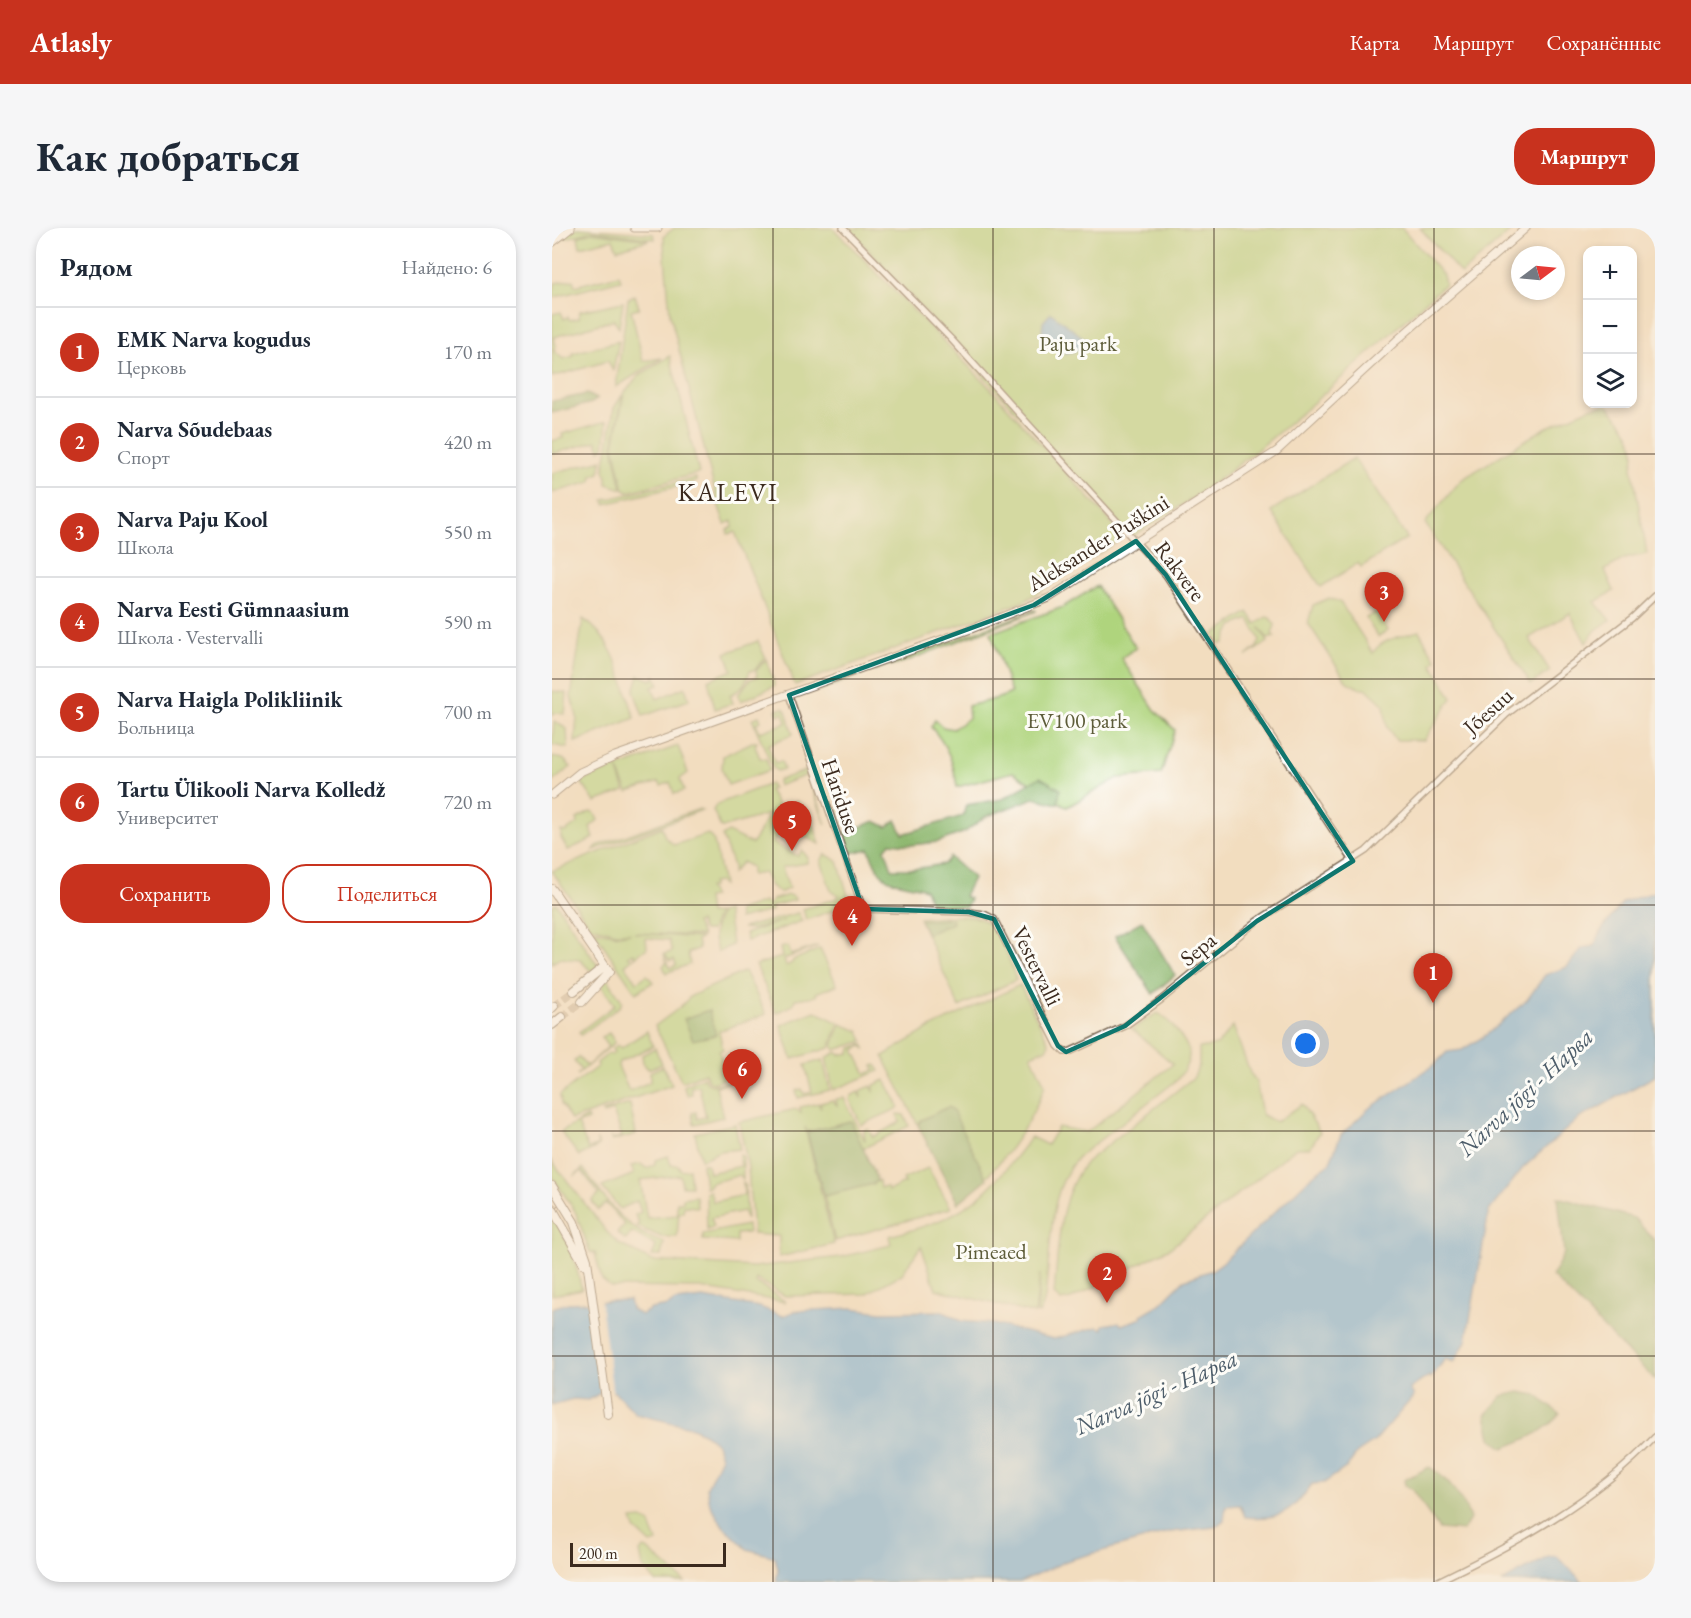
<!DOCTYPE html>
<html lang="ru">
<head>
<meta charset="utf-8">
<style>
	:root { --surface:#fff; --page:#f6f6f7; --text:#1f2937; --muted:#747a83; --line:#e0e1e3; --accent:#c8321e }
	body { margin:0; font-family:"EB Garamond",serif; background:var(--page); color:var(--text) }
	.controls { position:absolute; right:18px; top:18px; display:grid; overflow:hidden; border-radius:12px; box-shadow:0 3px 9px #0003 }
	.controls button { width:54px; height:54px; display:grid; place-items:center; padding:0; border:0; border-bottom:2px solid var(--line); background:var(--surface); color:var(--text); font:30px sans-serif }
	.compass { position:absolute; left:959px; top:18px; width:54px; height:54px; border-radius:50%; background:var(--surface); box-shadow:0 3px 9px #0003; rotate:74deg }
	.scale { position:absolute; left:18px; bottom:15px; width:156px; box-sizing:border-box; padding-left:6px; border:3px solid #3b2a1e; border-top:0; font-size:16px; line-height:21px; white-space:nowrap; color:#3b2a1e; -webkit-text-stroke:4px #fdfcf7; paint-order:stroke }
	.you { position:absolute; left:754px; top:816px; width:21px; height:21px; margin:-15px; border:4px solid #fff; border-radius:50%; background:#1a73e8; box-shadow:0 0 0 9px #1a73e833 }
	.badge { display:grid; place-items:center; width:39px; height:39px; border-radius:50%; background:var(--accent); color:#fff; font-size:20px; font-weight:700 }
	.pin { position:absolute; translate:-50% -50px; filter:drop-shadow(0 2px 3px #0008) }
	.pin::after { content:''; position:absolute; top:32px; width:21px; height:18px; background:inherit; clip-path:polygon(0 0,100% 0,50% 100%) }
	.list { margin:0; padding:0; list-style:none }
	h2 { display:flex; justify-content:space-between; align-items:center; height:78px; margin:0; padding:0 24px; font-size:26px }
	h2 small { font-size:20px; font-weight:400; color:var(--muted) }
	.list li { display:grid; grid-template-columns:39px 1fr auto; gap:18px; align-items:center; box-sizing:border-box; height:90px; padding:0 24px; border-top:2px solid var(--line) }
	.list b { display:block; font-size:22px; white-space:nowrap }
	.list p { margin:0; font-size:20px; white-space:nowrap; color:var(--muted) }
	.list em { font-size:20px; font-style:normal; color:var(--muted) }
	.actions { display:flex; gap:12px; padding:18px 24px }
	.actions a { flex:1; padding:14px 0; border:2px solid var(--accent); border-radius:24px; text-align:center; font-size:21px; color:var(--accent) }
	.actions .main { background:var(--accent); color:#fff }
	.icon { flex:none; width:33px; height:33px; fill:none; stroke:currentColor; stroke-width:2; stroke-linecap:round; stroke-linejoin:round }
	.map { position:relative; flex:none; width:1103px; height:1354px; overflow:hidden; border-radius:24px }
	header { display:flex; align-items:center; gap:36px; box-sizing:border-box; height:84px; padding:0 30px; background:var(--accent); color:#fff }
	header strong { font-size:28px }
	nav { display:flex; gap:33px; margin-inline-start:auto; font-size:21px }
	.intro { display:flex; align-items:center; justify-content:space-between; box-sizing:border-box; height:144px; padding:0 36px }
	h1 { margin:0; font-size:42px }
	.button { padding:15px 27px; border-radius:24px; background:var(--accent); color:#fff; font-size:21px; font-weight:700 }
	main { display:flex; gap:36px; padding:0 36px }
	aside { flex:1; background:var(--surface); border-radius:24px; box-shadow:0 3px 9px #0003 }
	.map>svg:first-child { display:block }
	.green { fill:#afd47d; stroke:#757f4e; stroke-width:1.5 }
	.forest { fill:#8bb66c; stroke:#637045; stroke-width:1.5 }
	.water { fill:#68aadc; stroke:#526a7d; stroke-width:1.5 }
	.pier { fill:#f2ddbf }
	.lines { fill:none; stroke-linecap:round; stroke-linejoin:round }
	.highway-tunnel { stroke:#cdb99f; stroke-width:8; stroke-dasharray:8 4; stroke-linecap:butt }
	.minor-casing { stroke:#7b6956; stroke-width:8 }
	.major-casing { stroke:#7b6956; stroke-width:9 }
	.highway-casing { stroke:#7b6956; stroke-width:10 }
	.minor { stroke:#fff; stroke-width:5 }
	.major { stroke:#fff; stroke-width:7 }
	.highway { stroke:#fff; stroke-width:8 }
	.marked { fill:none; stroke:#0f766e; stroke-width:4.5; stroke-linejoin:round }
	.grid { fill:none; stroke:#3b2a1e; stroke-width:1.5; stroke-opacity:0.55 }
	.labels { text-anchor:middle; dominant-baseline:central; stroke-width:6; stroke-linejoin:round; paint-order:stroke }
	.park-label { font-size:22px; fill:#5e5d3a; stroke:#fdfcf7 }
	.street-label { font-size:22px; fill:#3b2a1e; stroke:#fdfcf7 }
	.water-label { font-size:24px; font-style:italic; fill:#4d5d6a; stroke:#fdfcf7 }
	.quarter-label { font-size:26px; letter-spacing:1.5px; fill:#3b2a1e; stroke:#fdfcf7 }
</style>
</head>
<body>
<header>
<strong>Atlasly</strong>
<nav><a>Карта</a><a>Маршрут</a><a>Сохранённые</a></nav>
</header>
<div class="intro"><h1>Как добраться</h1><a class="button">Маршрут</a></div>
<main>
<aside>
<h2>Рядом<small>Найдено: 6</small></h2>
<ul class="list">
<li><span class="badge">1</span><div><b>EMK Narva kogudus</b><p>Церковь</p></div><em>170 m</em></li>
<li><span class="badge">2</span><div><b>Narva Sõudebaas</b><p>Спорт</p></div><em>420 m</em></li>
<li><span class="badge">3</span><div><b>Narva Paju Kool</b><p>Школа</p></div><em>550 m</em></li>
<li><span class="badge">4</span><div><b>Narva Eesti Gümnaasium</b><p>Школа · Vestervalli</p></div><em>590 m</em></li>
<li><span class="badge">5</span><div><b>Narva Haigla Polikliinik</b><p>Больница</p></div><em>700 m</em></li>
<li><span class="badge">6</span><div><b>Tartu Ülikooli Narva Kolledž</b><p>Университет</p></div><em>720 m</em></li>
</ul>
<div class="actions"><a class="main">Сохранить</a><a>Поделиться</a></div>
</aside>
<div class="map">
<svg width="1103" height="1354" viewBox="0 0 1103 1354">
	<rect width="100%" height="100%" fill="#fdfcf7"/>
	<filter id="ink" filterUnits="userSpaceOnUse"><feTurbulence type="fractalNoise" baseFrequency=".0167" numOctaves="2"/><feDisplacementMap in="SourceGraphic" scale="12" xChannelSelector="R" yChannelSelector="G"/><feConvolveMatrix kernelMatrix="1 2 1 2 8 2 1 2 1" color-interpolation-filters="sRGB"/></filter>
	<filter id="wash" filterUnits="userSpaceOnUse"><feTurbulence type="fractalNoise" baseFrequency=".008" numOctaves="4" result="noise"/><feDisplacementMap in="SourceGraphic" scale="24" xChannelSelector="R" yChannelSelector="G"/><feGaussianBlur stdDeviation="1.35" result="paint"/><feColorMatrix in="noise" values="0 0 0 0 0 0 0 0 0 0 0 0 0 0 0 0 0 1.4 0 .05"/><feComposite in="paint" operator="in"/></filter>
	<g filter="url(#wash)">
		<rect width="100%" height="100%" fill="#f2ddbf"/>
		<path class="green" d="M26,0L101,6L103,11L42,3L10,11L16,3Z
			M122,0H281L440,162L567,303L568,312L473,373L243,457L183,304L176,306L175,302L181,299L180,293L173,296L167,279L118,86L112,17V8Z
			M296,0H850L891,47L893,56C793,146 696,242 579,309Z
			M868,0H962L909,46Z
			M39,4L97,12L65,21L61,11L28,19L26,9Z
			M67,47L69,52L0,70L3,55L21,52L23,58Z
			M83,67L87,80L79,82L91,133L110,130L64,159L76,71Z
			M71,74L67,100L62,92L2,109L4,118L2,123L11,131L22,128L21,125L67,113L61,143L56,133L0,149V86L9,84L12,91L16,89L18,92L27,90L28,83Z
			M118,128L147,245L76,264L72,262L62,218L72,165L86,148Z
			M71,166L61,218L70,261L55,256V249L52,243L62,180Z
			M1055,177C1071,195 1088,212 1080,239L1095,326L1072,331L1053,342L1062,363L1043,374L1058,392L1044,402L1034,415L1018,385L977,410L998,443L979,456L873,295L909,252L993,200L1041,179Z
			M55,193L52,219L48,222L45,213L0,226V213L11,210L10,206Z
			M802,230L855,310L809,339L806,335L769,359L719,283Z
			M50,232L48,245L40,248L39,254L0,265V245Z
			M144,250V254L53,276L52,272Z
			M545,358L584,420L569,430L603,482L623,502L609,546L566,550L515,579L461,544L405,559C402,535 395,517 379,499L383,492L391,499L401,501L417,490L416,478C429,474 449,471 459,465L439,405L511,379Z
			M777,370L788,374L821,425C828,411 853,407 867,403L884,432L880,436L900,470L872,512H844L835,499L832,477L814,460H807L795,454L756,395L761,377Z
			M483,382L484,383L344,437H336L266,462Z
			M696,384L704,396L714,389L718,390L723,397L720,406L723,409L716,411L707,399L716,414L694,428L705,419L708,412L697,391L680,398L672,415L667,416L662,406Z
			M824,384L836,402L826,409L814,390Z
			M31,391C64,411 71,457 83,490L23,514L25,488L19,469Z
			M206,413L213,429L203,442L198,443C194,454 190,462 178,467L181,475L163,481L156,452L180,442L174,425Z
			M214,431L223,458L189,473L186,467L198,451L205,449L204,443Z
			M87,447L100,452L103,447L107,457L100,459L105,471L133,459L137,472L91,488L82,463Z
			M0,463L15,465L13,486L3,485L0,488Z
			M231,480L234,483L241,506L216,517L223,535L229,533L232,541L225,543L221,540L200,491L207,488L209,493L204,495L208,504L234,495L231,485L226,487L224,482Z
			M2,493L15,501L16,520L0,517Z
			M200,514H205L203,518L208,530L214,531L218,542L176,557L170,541L171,528Z
			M126,518L136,545L128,551L132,563L122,566L118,554L109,558L107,554L76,564L65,540L73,563L43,574L29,554L33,551Z
			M0,529L11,531L19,539L0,554Z
			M256,542L274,597L255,547L226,558V552Z
			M218,556L221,560L217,562L227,579L245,573L258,585L268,616L230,597L221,615L246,628L250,622L256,630L255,635L230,639L237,660L228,665L218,657L212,645L199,647V639L190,634L180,645L181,638L170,608L176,604L200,616L217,586L169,600L161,582L165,576Z
			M147,581L150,582L42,622L45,618Z
			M38,584H42L46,592L38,599L42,610L16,622L9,610V603L13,604L26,595L25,591Z
			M110,599L113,609L122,617L156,606L162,613L171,657L167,654L160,655V659L156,660L161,669L155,670L157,686L166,685L159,703H151L147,694L144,695L150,708L82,705L149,710L145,713L147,720L136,725L138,736L114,745L111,738L115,734L112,728L118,740L124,737L122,731L118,733L112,726L120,724L117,712L94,710L95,720L82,730V725L76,728L80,731L73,737L85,754L95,747L101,754L84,765L41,702L67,707L79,705H64L38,698L0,643Z
			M273,626L286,633L297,671L293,678L254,692L251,681L285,670L287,667L279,663L269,633Z
			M236,667L242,669L243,672L220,678V683L187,691L186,683L212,674L217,677L220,672Z
			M4,675L46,738L40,744L28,732L8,730L0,735V678Z
			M175,683L180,717L166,724C159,708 162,700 168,685Z
			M246,685L250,693L195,713L193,706L232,692L201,701L190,700Z
			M393,688C403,689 416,687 426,690C448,698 458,732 464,752L407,779L367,690Z
			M236,718L239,727L266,718L232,731L234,738L240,735L241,732L268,721L285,757L264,765L265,768L243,771L241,777L224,785L204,737L230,729L228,720Z
			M193,743L214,786L167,803L171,821L167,823L174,850L161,855L156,852L153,845L130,854L103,798L127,780L139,768Z
			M55,750L70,773L68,778L29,807L27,804L63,777L50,759Z
			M468,757L497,815L495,820L479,827L493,857C475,905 445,943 406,975L331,828L378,800Z
			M263,783L287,795L278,820L240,831L229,797Z
			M605,785C613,788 617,794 623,801C640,822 643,829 625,852L526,929C497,962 500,1007 495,1049C494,1061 494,1075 487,1086L485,1085L488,1046L483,1086L384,1061L369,1018L350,1046L314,1066L233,1068L204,1051V1054L234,1074L148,1060L59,1059L50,1052L43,1025L38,1024L23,983L0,948V933L54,1003L67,1016L100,1033L202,1039L289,1029L339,1017L337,1008C413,990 433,970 479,909L495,917L506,899L535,904L621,836L580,801Z
			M289,796L307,803L311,813L283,822L281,817Z
			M681,798L698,845L704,853L710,887L724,894L750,876L768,904L758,920H744L618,1020L519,1071L509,1073L502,1067C507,1021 504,971 534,934L642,849L647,837V820L665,817Z
			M95,803L101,818L67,834L66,838L77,863L98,854V844L111,838L120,857L19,892L9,876L8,867L46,838L45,835L57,825L59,827L62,824L60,821L66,817L69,820Z
			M57,805L63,814L25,847L29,842L22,833L27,829L35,838L56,819L49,809Z
			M311,816L314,822L310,818L302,822L314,846L323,842L321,838L324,837L328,843L281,862L274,830L285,824L287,827L298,825L299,820Z
			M103,820L110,836L96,841L91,835L90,827Z
			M271,832L278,862L246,870L244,863L250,861L252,866L260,864L253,837Z
			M152,849L155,855L161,857L198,849L164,858L171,889L142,896L140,885L144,884L145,891L154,889L147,858L139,859L140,866L136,867L131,858Z
			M333,852L347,878L345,881L309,897L298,872L299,868L306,864L309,870L308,863L319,858L322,863V857Z
			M292,870L313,913L312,902L316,901L321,909L348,894L345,886L352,887L357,898L310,921L299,893L255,904L253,899L282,1016L227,1029V1008L201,1006L196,939L187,894L244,881L249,885L248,879L266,875L269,881L268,875L280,872L285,877L284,871Z
			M78,876L84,906L60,913L58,908L61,912L70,908L61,883L51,886L50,884Z
			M35,889L36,892L26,896L36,921L46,918L45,912L47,918L27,928L9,904Z
			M183,896L188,921L168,923L149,932L143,905Z
			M187,927L191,928V951L188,947L158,955L157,958L153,959L150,936H155L157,945L189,938Z
			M116,928L119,937H126L129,942L137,941L139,958H130L128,947L88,952L95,990L125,987V974H131V970L144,968L145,979L132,978L131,984H127L125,1009H109L84,998L87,996L83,987L89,984L85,973L68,981L50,959L82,946L79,938L89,936L94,940L103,937V932Z
			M31,940C53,971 73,1004 112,1014L109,1028H100L104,1018L80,1004L74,1012L65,1005L73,997L54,975L46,982L40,973L47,966L30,943L22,948Z
			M376,940L399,980L283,1013L272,968L327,953L328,960L335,959L336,963L353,955L351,951Z
			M191,955L193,957L195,992L191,983L159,990L162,999L155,1001L154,964L158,963L161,974L192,967Z
			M0,986L20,1023L30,1061L0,1067Z
			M195,997L196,1005L184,1006V1014L151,1012V1006Z
			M90,1291L97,1294L105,1314L99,1316L83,1301L80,1292Z
			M92,1320L95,1321L133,1354H104L91,1339L88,1324Z"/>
		<path class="forest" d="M35,166L45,171L40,175L0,185V173Z
			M488,549L508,561L506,576L482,570L433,589L413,604L386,614L359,617L338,615L333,621L340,641H362L392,636L398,629L421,650L412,668L418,671L414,679L380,678L373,661C339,651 330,660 317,621L299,625L292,605L323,593L335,599L344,592L351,606L411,588L414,577L451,571Z
			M400,691L401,695L375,706L368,692Z
			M590,693L623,747L601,766L563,708Z
			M157,782L164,807L141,812L132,791Z
			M396,879L400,881L435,951L406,975L366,897L369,892Z
			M299,893L325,952L321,956L272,968L255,904Z
			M1006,969L1082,990L1103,1013V1152L1000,1048L1012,1025Z
			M968,1164L984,1167L1008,1186C993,1204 973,1212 951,1220L939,1210L934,1187L950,1168Z
			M877,1239C894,1249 913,1272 918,1291L911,1303L887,1301L860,1262L853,1257L852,1252Z"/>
		<path class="water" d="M499,85L537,114L535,119L514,126L490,105L491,94Z
			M1103,664V848L1026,891L971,940L937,983L914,1114L902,1134L893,1131L879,1150L877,1148L858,1161L862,1168L823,1213L805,1225L795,1239L772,1255L760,1256C740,1285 729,1292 693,1289L688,1277L674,1278L672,1292L663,1299L619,1304L517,1332L468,1354H224L226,1341L223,1329L195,1321L171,1298L158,1277L155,1259L169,1229L165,1216L153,1206L138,1199L84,1186L63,1164L48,1165L37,1172L21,1171L0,1177V1080L16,1075L77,1072L79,1081L89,1087L99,1081L116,1078L123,1073L151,1070L208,1079L231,1088L243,1083L300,1080L329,1084L390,1083L409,1093L442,1096L502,1111L545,1099L551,1101V1097L567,1094L569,1097L590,1090L589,1087L608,1076L632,1052L660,1042L671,1034L761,947L777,936L789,907L815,882L882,837L895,824L910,822L934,807L975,772L993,747L1015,739L1030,720L1042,718L1051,700L1071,674Z
			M1005,1328L1031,1354H950L996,1329Z"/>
		<path class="pier" d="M48,1069L61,1167L49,1168L36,1070Z"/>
	</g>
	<g filter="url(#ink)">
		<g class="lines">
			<path class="highway-tunnel" d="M2,778L22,763
				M10,789L30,774"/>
			<g class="minor-casing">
				<path id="minor" d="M291,0L399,111L614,347L801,633
					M237,467L311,681L417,684L432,686L442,691L506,818L512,824H517L573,798L609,772L705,693L814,623L955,486L1080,390L1103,368
					M884,1354C963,1316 1043,1273 1103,1209"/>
			</g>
			<g class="major-casing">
				<path id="major" d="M82,0H106
					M0,15L19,0
					M0,567L28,544L63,528L419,401L497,370L725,223L844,113L974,0"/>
			</g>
			<g class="highway-casing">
				<path id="highway" d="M0,661L57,744L30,774
					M22,763L53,738
					M0,780L2,778
					M0,797L10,789
					M0,958L22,994L35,1032L56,1186
					M0,980L32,1036"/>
			</g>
			<use href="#minor" class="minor"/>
			<use href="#major" class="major"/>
			<use href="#highway" class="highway"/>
		</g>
	</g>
	<path d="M0 0H1103V1354H0ZM584,313L614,347L801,633L705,693L573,798L514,824L506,818L442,691L417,684L311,681L237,467L482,377Z" fill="#f2ddbf" fill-opacity=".55" fill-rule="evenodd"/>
	<path class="marked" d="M584,313L614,347L801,633L705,693L573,798L514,824L506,818L442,691L417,684L311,681L237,467L482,377Z"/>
	<path class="grid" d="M221,0V1354M441,0V1354M662,0V1354M882,0V1354M0,226H1103M0,451H1103M0,677H1103M0,903H1103M0,1128H1103"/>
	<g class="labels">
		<g class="park-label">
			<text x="526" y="115">Paju park</text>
			<text x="525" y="492">EV100 park</text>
			<text x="439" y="1023">Pimeaed</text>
		</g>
		<g class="street-label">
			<text transform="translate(546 315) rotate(-32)">Aleksander Puškini</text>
			<text transform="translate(628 343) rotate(53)">Rakvere</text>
			<text transform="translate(936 483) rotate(-42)">Jõesuu</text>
			<text transform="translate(289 568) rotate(71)">Hariduse</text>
			<text transform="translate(646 721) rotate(-39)">Sepa</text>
			<text transform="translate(485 738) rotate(64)">Vestervalli</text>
		</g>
		<g class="water-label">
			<text transform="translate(973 864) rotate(-43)">Narva jõgi - Нарва</text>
			<text transform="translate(604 1164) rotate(-24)">Narva jõgi - Нарва</text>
		</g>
		<g class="quarter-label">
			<text x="176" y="264">KALEVI</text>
		</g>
	</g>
</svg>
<div class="controls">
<button>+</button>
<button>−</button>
<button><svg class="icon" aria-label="layers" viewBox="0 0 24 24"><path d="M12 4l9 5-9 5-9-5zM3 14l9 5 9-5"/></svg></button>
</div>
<svg class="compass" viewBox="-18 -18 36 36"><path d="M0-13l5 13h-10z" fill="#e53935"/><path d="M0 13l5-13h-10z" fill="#747a83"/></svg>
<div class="scale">200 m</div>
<div class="you"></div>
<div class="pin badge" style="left:881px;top:775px">1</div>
<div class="pin badge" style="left:555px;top:1075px">2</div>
<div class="pin badge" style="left:832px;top:394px">3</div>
<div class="pin badge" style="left:300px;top:718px">4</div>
<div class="pin badge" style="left:240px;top:623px">5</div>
<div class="pin badge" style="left:190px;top:871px">6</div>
</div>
</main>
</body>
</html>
